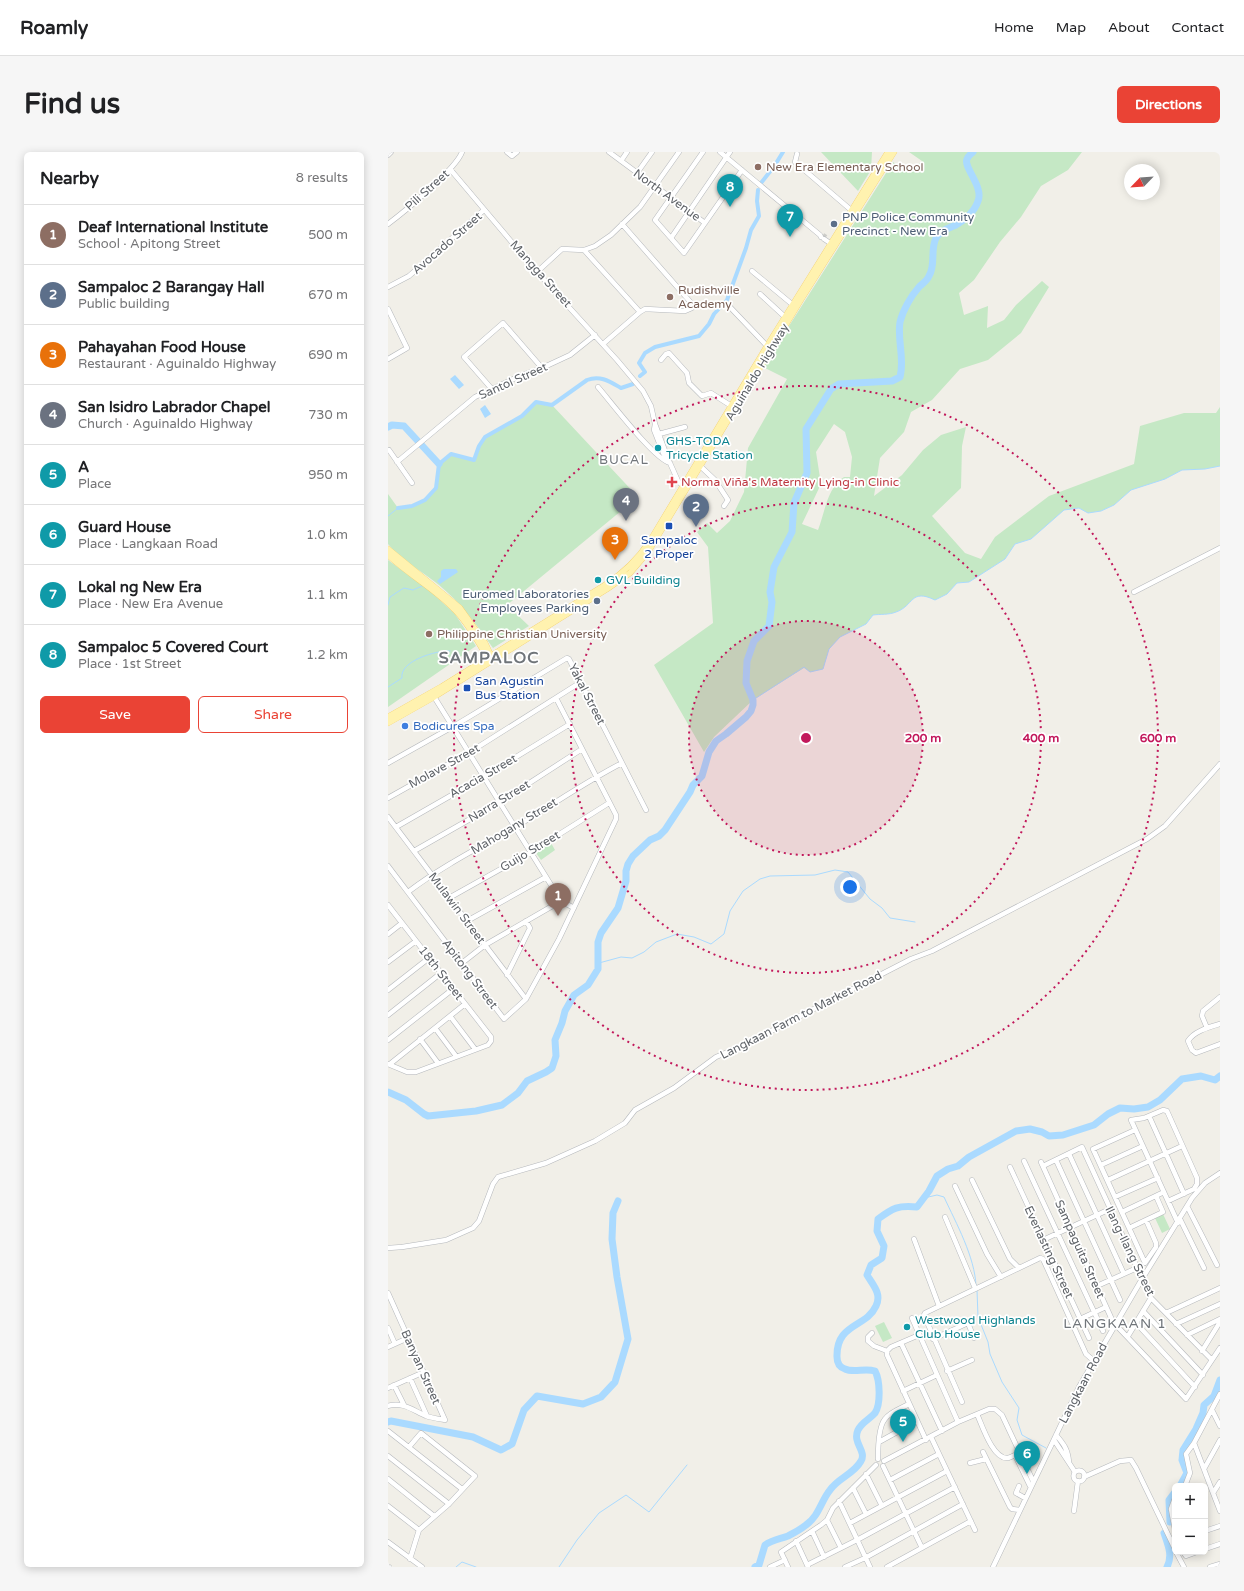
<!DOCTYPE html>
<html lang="en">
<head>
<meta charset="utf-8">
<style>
	:root { --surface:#fff; --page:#f6f6f6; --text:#202124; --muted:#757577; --line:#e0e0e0; --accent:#ea4335 }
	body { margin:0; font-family:"Varela Round",sans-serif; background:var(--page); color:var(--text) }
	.controls { position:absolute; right:12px; bottom:12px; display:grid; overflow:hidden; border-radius:6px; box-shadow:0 2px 10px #0003 }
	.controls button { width:36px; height:36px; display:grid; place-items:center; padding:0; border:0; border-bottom:1px solid var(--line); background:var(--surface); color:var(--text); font:20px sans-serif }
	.compass { position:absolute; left:736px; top:12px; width:36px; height:36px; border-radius:50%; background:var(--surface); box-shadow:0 2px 10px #0003; rotate:245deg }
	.you { position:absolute; left:462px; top:735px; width:14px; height:14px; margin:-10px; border:3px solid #fff; border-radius:50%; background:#1a73e8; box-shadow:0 0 0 6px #1a73e833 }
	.badge { display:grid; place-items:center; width:26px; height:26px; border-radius:50%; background:var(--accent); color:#fff; font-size:13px; font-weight:700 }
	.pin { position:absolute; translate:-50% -33px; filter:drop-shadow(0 1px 2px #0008) }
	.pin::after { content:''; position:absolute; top:21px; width:14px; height:12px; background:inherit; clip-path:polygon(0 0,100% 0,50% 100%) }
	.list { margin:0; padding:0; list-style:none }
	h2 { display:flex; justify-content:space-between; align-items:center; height:52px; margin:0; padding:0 16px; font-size:17px }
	h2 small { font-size:13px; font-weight:400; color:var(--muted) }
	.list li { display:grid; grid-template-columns:26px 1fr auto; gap:12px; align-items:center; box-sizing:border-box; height:60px; padding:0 16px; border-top:1px solid var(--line) }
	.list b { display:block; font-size:15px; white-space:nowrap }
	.list p { margin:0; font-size:13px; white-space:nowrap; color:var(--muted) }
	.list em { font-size:13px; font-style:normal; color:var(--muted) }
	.actions { display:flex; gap:8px; padding:12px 16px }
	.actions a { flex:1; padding:9px 0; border:1px solid var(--accent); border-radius:6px; text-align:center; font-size:14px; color:var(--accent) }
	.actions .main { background:var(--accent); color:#fff }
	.map { position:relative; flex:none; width:832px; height:1415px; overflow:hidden; border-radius:6px }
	header { display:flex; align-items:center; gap:24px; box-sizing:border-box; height:56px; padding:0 20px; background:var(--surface); border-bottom:1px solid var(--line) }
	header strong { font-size:19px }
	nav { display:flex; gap:22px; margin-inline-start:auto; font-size:14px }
	.intro { display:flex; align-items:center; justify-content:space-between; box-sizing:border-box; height:96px; padding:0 24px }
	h1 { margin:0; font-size:28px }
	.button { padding:10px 18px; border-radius:6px; background:var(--accent); color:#fff; font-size:14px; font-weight:700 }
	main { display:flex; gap:24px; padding:0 24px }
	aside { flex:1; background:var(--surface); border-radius:6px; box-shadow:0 2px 10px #0003 }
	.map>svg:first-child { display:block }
	.green { fill:#c5e8c5; fill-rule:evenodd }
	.water { fill:#aadaff }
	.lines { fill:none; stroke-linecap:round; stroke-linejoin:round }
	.stream { stroke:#aadaff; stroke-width:1 }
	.canal { stroke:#aadaff; stroke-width:4 }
	.river { stroke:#aadaff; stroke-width:7 }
	.minor-tunnel { stroke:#ccccc8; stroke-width:4.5; stroke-dasharray:4.5 2; stroke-linecap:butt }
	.minor-casing { stroke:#b5b8bc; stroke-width:5.5 }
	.major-casing { stroke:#f2c960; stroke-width:6 }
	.minor { stroke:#fff; stroke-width:4.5 }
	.major { stroke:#fff2af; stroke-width:5.5 }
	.ring { fill:none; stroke:#c2185b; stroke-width:2; stroke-dasharray:2 4 }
	.education-dot { fill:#8d6e63; stroke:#fff; stroke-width:1.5 }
	.service-dot { fill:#5c6f8a; stroke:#fff; stroke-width:1.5 }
	.culture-dot { fill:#0f9aa8; stroke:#fff; stroke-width:1.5 }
	.health-dot { fill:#e0444e; stroke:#fff; stroke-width:1.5 }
	.transit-dot { fill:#1a4fb4; stroke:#fff; stroke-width:1.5 }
	.shop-dot { fill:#3f7fe0; stroke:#fff; stroke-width:1.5 }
	.labels { text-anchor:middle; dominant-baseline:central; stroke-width:3.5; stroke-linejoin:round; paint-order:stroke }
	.education-label { font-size:12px; fill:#785e54; stroke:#fff; text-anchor:start }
	.street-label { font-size:12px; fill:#5f6368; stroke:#fff }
	.service-label { font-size:12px; fill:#4e5e75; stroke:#fff; text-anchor:start }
	.culture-label { font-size:12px; fill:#0d838f; stroke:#fff; text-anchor:start }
	.health-label { font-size:12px; fill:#be3a42; stroke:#fff; text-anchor:start }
	.transit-label { font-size:12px; fill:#164399; stroke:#fff }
	.shop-label { font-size:12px; fill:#366cbe; stroke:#fff; text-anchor:start }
	.neighbourhood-label { font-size:13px; letter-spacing:1px; fill:#70757a; stroke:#fff }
	.quarter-label { font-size:14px; letter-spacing:1px; fill:#70757a; stroke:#fff }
	.district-label { font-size:16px; font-weight:bold; letter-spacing:1px; fill:#70757a; stroke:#fff }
	.centre { fill:#c2185b; stroke:#fff; stroke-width:2 }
	.ring-label { font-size:12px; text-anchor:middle; font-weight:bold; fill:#c2185b; stroke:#fff; stroke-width:3.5; stroke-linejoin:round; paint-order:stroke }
</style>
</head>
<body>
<header>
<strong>Roamly</strong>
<nav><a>Home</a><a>Map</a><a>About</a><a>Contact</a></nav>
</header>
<div class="intro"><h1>Find us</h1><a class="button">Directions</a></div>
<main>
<aside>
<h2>Nearby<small>8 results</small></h2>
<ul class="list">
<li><span class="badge" style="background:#8d6e63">1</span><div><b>Deaf International Institute</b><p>School · Apitong Street</p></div><em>500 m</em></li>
<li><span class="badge" style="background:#5c6f8a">2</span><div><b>Sampaloc 2 Barangay Hall</b><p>Public building</p></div><em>670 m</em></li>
<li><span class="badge" style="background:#e8710a">3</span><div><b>Pahayahan Food House</b><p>Restaurant · Aguinaldo Highway</p></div><em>690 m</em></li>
<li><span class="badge" style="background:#6b7280">4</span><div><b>San Isidro Labrador Chapel</b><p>Church · Aguinaldo Highway</p></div><em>730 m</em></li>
<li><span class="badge" style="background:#0f9aa8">5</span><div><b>A</b><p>Place</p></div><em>950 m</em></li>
<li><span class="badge" style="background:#0f9aa8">6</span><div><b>Guard House</b><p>Place · Langkaan Road</p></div><em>1.0 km</em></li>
<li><span class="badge" style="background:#0f9aa8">7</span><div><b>Lokal ng New Era</b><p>Place · New Era Avenue</p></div><em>1.1 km</em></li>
<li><span class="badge" style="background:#0f9aa8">8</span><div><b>Sampaloc 5 Covered Court</b><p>Place · 1st Street</p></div><em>1.2 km</em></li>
</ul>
<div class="actions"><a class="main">Save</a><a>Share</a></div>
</aside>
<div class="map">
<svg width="832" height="1415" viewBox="0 0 832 1415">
	<rect width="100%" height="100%" fill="#f1efe8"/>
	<path class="green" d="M433,0H484L483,18L470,39Z
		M521,0H694L680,18L653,34L633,65L612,90L586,128L571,141L576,163L600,154L599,176L616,168L628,153L654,129L661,135L633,181L600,208L572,217L544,248L523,260L516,280L492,306L486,344L514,323L535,298L553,283L578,275L574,294L573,336L544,364L577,401L593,407L607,385L661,344L746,312L752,274L796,261H828L832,255V314L817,317L794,318L777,327L743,338L726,353L713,359L700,361L691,356L676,358L643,387L627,392L617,407L581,430L569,431L559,442L547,448C522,436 526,454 508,460C501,463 492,462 485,463L478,472L452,485L441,497L435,517L422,520L416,516L365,548L326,585L316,600L266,513L325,471L320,395L309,380L319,371L329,381L342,369L356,340L360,296L399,227L375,215L505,10L520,21L534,9ZM446,272L457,280L464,305L462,325H456C439,336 437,360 430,378L414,372L433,332L428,300Z
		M148,250L164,253L250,345L119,453L141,474L105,496C88,472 73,451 51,433C34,419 13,409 0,392V342L10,356L24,354L37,348L48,336L51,312L63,302L86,308L91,294L97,285L134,264Z
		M0,408L42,439L67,462L88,494L0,555Z
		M163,691L167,698L153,708L148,701Z
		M775,1062L782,1077L774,1081L767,1066Z
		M496,1170L504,1186L495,1190L487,1174Z"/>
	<path class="water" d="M67,223L76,233L71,237L62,227Z
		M97,253L103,262L97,266L92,257Z
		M56,417H68L70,420L52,432L49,429L53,425V419Z"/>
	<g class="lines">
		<path class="stream" d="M0,364L10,356
			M0,453L2,445L11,439L16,436L25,438L34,434
			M0,535L14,526C11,509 49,498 62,499
			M365,548L416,515L422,520L435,517L441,497L452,485L478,472L485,463C492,462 501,463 508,460C526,454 522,436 547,448L559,442L569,431L581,430L617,407L627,392L643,387L676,358L691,356L700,361L713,359L726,353L743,338L777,327L794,318L817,317L832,314
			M211,811L233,805L244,806L256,800L268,790L289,782L306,785L323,792L336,782L342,759L355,739L372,727L382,724L427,723L447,718L460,720L482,747L494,756L502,766L527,770
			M536,1046L549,1043L556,1045C568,1071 587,1105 588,1134
			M589,1138L590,1165L600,1190L602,1202L614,1230L631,1256L629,1268L634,1283L658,1296
			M68,1415L74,1410L88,1415
			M171,1415L189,1388L211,1361L238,1343L261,1360L299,1313"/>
		<path class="canal" d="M387,13L395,0
			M373,31L384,17
			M252,224L257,220L251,211L257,201L267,195L311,184L321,172L326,162L339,148L358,96L363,78L371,64L369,49L370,38
			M10,356L24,354L37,348L48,336L51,312L63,302L86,308L91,294L97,285L134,264L148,250L164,253L199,228C212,223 221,229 233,236L245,232"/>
		<path class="river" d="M0,275L4,273L16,274L51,312
			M0,940L18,948L36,962L40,964L88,959L114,953L130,941L139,929L158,920L164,916L168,904L167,888L174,871L177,859L186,843L200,833L210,817V790L213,781L230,756L238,729V719L240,712L245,704L262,688L271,684L277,678L302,640L305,633L314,624L321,600L328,589L338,582L358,565L363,559L365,553V548L358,531L359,509L366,489L381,474L384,450L382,440L386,415L404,380L406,351L419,321L418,277L443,237L451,232L504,229L512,225C517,207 509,188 512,170C515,158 523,144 531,135C534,132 539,129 541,124C548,113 542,98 548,86C552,79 561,76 568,73C577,68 587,59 590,49C596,35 575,15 579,7C580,4 583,2 585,0
			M0,1270L3,1269L85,1285L113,1298L124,1292L136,1258L149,1244L195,1252L213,1245L227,1230L240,1187L229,1125L224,1087L225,1061L230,1049
			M792,1334L799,1321L794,1308L795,1298L808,1277L815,1261L816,1253L826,1244L832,1228
			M782,1370L781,1348L787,1340
			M776,1381C780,1393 785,1403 779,1415
			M367,1415L371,1413L377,1393C384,1388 392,1387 400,1384C406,1381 413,1377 418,1373C431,1364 433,1349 442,1338C450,1326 466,1322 473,1309C479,1299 464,1291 470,1278C474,1270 482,1267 487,1261C493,1252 492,1228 487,1219C477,1216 465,1221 457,1217C451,1215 449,1210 449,1205C448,1171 478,1176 488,1154C494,1142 485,1133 479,1123L483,1113L494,1106L496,1094L489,1079L490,1067C505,1056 510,1053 529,1055L541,1039L549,1024L560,1017L570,1014L581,1005L628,979L642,977L654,980L661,984L675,983L706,973L720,962L732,956L746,957L760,955L772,948L794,927L813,924L827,928L832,924"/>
		<path class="minor-tunnel" d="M435,83L438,85"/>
		<g class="minor-casing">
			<path id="minor" d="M119,0L124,4L129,0
				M221,0L317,71
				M315,0L267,68L296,101L354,18
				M332,0L432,83L433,85
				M409,2L407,10L463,58
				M0,3L3,0
				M233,9L239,0
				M62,17L149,120L229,208L255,239L263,254L267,272L266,278L275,301L282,311L290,329L297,336
				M249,21L264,0
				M0,72C16,60 68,17 74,0
				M283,86L342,0
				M436,87L445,93
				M196,98L252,160
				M364,119L405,153
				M149,120L174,97L196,98L207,94L223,83L252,55L291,0
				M0,135L21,124L29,117L96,58
				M372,142L397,165
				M340,153L380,195
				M0,157L19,196L0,207
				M215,192L252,160L257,157L297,159L304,156L305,153L234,72
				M273,208L278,202L281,201L299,221L301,231L314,244L323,241L345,255
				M210,235C223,250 266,307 282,311
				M103,236L76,205L115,171L154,216
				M267,272L279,304
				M271,282L297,275
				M1,298L24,331
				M9,310L87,245L134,223L154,216L182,203L207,183
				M310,312L327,328L340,348L336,354
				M746,440L832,396
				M45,543L173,749L186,756
				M0,611L66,574L179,506L181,507L258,658
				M0,646L82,600L193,530
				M0,665L138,847
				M8,675L97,624L182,572
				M26,699L112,650L194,597
				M0,714L116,867L138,847L171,787L228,667V663L168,546
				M20,740C53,715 90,696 127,675C163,654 197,630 234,611
				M61,746L143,700L221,651
				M0,753L103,885V889L100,893L28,920H19L0,912
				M79,769L158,725
				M0,782L14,771
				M0,810L28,789
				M74,811L97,793L173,749
				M119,823L142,776L138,769
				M0,838L41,806
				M0,863L53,821
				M62,864L87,897
				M832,872C822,875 806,879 800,889L804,898L808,901L832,892
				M47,876L68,904
				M819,876L814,864L815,859L832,845
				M32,887L50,911
				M0,888L65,837
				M2,912L77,852
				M761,964L796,1042
				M747,978L705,997L757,1111
				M681,1002L736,1122
				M668,1008L732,1148
				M636,1009L715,1179
				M653,1010L725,1170L798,1247L832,1196
				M713,1013L755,994
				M655,1014L694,995L763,1146L824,1208
				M622,1015L701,1186
				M584,1028L622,1107L631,1116
				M720,1028L794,994
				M567,1034L599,1102L613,1125
				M727,1045L770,1026
				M780,1049L806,1037L809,1032V1026L779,959L775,958L756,966L743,968L790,1071
				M799,1054L829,1113
				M734,1060L776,1040
				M557,1065L587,1136
				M792,1067L816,1116
				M741,1076L775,1060L768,1044
				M526,1087L551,1154
				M655,1088L722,1057
				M0,1096L14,1095L58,1088L85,1076L91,1069L105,1032L110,1025L158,1011L207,989L237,971L247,958L286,936L328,905L356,893L523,807L544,799L759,687L777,674L832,612
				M757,1111L768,1095V1091L758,1068
				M709,1134L749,1116
				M0,1141L57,1268
				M755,1159L815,1223
				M778,1161L832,1136
				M524,1166L570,1270
				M692,1167L718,1155
				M748,1171L807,1235
				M788,1172L832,1152
				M0,1176L7,1192
				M484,1181L480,1185V1189L486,1194L499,1199
				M799,1183L832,1167
				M740,1184L763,1146
				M545,1187L580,1171L586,1186
				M513,1191L554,1279
				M0,1195L20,1186
				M499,1199V1203L538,1288
				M499,1199L503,1195L531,1183
				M814,1199L832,1170
				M559,1219L584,1208
				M22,1226L39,1264
				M6,1233L16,1253
				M0,1236L36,1220
				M515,1239L549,1223
				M574,1250L536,1163L537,1161L652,1106L655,1107L698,1202L706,1209
				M0,1254C14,1249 26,1259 38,1264C44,1266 51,1267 57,1268
				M824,1258L832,1274
				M589,1262C594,1273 605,1308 620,1306C624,1305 628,1302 632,1301
				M0,1279L74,1337
				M668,1283C676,1292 680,1298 681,1310
				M543,1285L587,1378
				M666,1288L687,1320
				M491,1290L529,1269
				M806,1291L825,1341
				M21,1295L33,1281L87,1324L61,1352L31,1378L22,1407
				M595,1300L622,1355L624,1357L632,1358
				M627,1303L642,1334
				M0,1304L61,1352
				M490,1307C490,1297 490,1275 497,1267C502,1260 514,1256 521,1252
				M496,1309L570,1270L601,1257H607L614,1263L645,1329
				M582,1311L598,1307
				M495,1314L534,1396
				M816,1317L832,1288
				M685.5 1324a5.5 5.5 0 1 1 11 0a5.5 5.5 0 1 1-11 0Z
				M478,1322L494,1354
				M696,1325L732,1309L743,1308L748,1316L787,1397
				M0,1327L46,1364
				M502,1328L551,1302
				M832,1330L825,1341L832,1359
				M631,1334L628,1341L637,1346
				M797,1334L802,1321L798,1302L806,1291L832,1242
				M465,1336L478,1362
				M787,1346L783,1357L787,1378
				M451,1349L482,1415
				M0,1354L31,1378
				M686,1359L690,1329
				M439,1368L453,1396
				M462,1371L559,1319
				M424,1379L436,1405
				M817,1379L832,1374
				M408,1389L420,1415
				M0,1390L34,1415
				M817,1397L832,1392
				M788,1400L796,1415
				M795,1400L798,1404L809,1400
				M419,1413L469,1388L567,1335
				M0,1415H1
				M382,1415L397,1408
				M400,1415L393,1400L433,1373L439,1368L445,1356L488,1313
				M457,1415L477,1406L575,1352
				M499,1415L583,1369
				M605,1415L691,1235L754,1127L804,1046L817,1031L832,1021
				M822,1415L832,1412"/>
		</g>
		<g class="major-casing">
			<path id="major" d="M0,397L72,456L97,491L104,506
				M0,403C21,423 48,437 68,459C80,472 90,489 99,505L102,507
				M0,565L53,535L217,433C236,421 250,407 262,389L379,194L500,0
				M0,571L46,545L219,437L242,421L260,400L414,146L506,0"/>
		</g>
		<use href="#minor" class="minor"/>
		<use href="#major" class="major"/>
	</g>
	<circle cx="418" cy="586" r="117" fill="#c2185b" fill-opacity=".12"/>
	<g class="ring">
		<circle cx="418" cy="586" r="117"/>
		<circle cx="418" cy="586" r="235"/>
		<circle cx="418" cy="586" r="352"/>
	</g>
	<g class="education-dot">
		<circle cx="370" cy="15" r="4"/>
		<circle cx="282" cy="145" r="4"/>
		<circle cx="41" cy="482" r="4"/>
	</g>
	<g class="service-dot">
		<circle cx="446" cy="72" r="4"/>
		<circle cx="209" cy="449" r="4"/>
	</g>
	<g class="culture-dot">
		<circle cx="270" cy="296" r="4"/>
		<circle cx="210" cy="428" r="4"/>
		<circle cx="519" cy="1175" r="4"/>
	</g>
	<path class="health-dot" d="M282 324h4v4h4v4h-4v4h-4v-4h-4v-4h4z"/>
	<g class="transit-dot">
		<rect x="277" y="370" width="8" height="8" rx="2"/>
		<rect x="75" y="532" width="8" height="8" rx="2"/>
	</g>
	<circle class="shop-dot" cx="17" cy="574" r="4"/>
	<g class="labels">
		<g class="education-label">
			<text x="378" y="15">New Era Elementary School</text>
			<text x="290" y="138">Rudishville<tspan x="290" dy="14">Academy</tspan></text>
			<text x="49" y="482">Philippine Christian University</text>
		</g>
		<g class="street-label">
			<text transform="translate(39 38) rotate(-42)">Pili Street</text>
			<text transform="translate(279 43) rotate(36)">North Avenue</text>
			<text transform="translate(59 91) rotate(-41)">Avocado Street</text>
			<text transform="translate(153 122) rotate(48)">Mangga Street</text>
			<text transform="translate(369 220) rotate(-59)">Aguinaldo Highway</text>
			<text transform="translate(125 229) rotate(-24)">Santol Street</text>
			<text transform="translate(199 542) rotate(63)">Yakal Street</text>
			<text transform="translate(56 614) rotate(-29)">Molave Street</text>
			<text transform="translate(95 624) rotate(-30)">Acacia Street</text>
			<text transform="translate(111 649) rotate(-31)">Narra Street</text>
			<text transform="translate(126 674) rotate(-31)">Mahogany Street</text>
			<text transform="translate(142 699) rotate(-31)">Guijo Street</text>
			<text transform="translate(69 756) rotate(53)">Mulawin Street</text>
			<text transform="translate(53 821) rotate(52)">18th Street</text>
			<text transform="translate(82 822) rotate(53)">Apitong Street</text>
			<text transform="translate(413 863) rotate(-27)">Langkaan Farm to Market Road</text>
			<text transform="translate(692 1097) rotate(66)">Sampaguita Street</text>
			<text transform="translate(742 1099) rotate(64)">Ilang-Ilang Street</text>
			<text transform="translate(661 1100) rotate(65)">Everlasting Street</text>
			<text transform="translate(33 1215) rotate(66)">Banyan Street</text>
			<text transform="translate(695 1231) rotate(-62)">Langkaan Road</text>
		</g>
		<g class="service-label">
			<text x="454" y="65">PNP Police Community<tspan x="454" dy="14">Precinct - New Era</tspan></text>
			<text x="201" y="442" text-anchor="end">Euromed Laboratories<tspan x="201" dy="14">Employees Parking</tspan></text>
		</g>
		<g class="culture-label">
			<text x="278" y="289">GHS-TODA<tspan x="278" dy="14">Tricycle Station</tspan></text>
			<text x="218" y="428">GVL Building</text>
			<text x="527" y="1168">Westwood Highlands<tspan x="527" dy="14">Club House</tspan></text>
		</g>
		<g class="health-label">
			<text x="293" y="330">Norma Viña's Maternity Lying-in Clinic</text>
		</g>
		<g class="transit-label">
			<text x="281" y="388">Sampaloc<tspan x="281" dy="14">2 Proper</tspan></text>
			<text x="87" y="529" text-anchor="start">San Agustin<tspan x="87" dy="14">Bus Station</tspan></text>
		</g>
		<g class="shop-label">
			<text x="25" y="574">Bodicures Spa</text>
		</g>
		<g class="neighbourhood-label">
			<text x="236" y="308">BUCAL</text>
		</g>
		<g class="quarter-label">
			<text x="727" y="1171">LANGKAAN 1</text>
		</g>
		<g class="district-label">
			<text x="101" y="506">SAMPALOC</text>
		</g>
	</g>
	<circle cx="418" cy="586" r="6" class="centre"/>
	<g class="ring-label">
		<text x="535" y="590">200 m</text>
		<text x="653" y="590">400 m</text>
		<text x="770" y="590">600 m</text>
	</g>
</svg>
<div class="controls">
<button>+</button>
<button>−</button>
</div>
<svg class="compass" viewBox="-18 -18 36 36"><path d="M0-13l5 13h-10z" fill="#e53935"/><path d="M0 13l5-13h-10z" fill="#757577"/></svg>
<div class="you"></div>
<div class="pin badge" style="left:170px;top:764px;background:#8d6e63">1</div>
<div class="pin badge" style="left:308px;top:375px;background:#5c6f8a">2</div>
<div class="pin badge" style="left:227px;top:408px;background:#e8710a">3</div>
<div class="pin badge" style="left:238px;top:369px;background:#6b7280">4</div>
<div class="pin badge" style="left:515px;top:1290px;background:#0f9aa8">5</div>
<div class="pin badge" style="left:639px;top:1322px;background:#0f9aa8">6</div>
<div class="pin badge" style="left:402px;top:85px;background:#0f9aa8">7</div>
<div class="pin badge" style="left:342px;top:55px;background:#0f9aa8">8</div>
</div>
</main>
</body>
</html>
